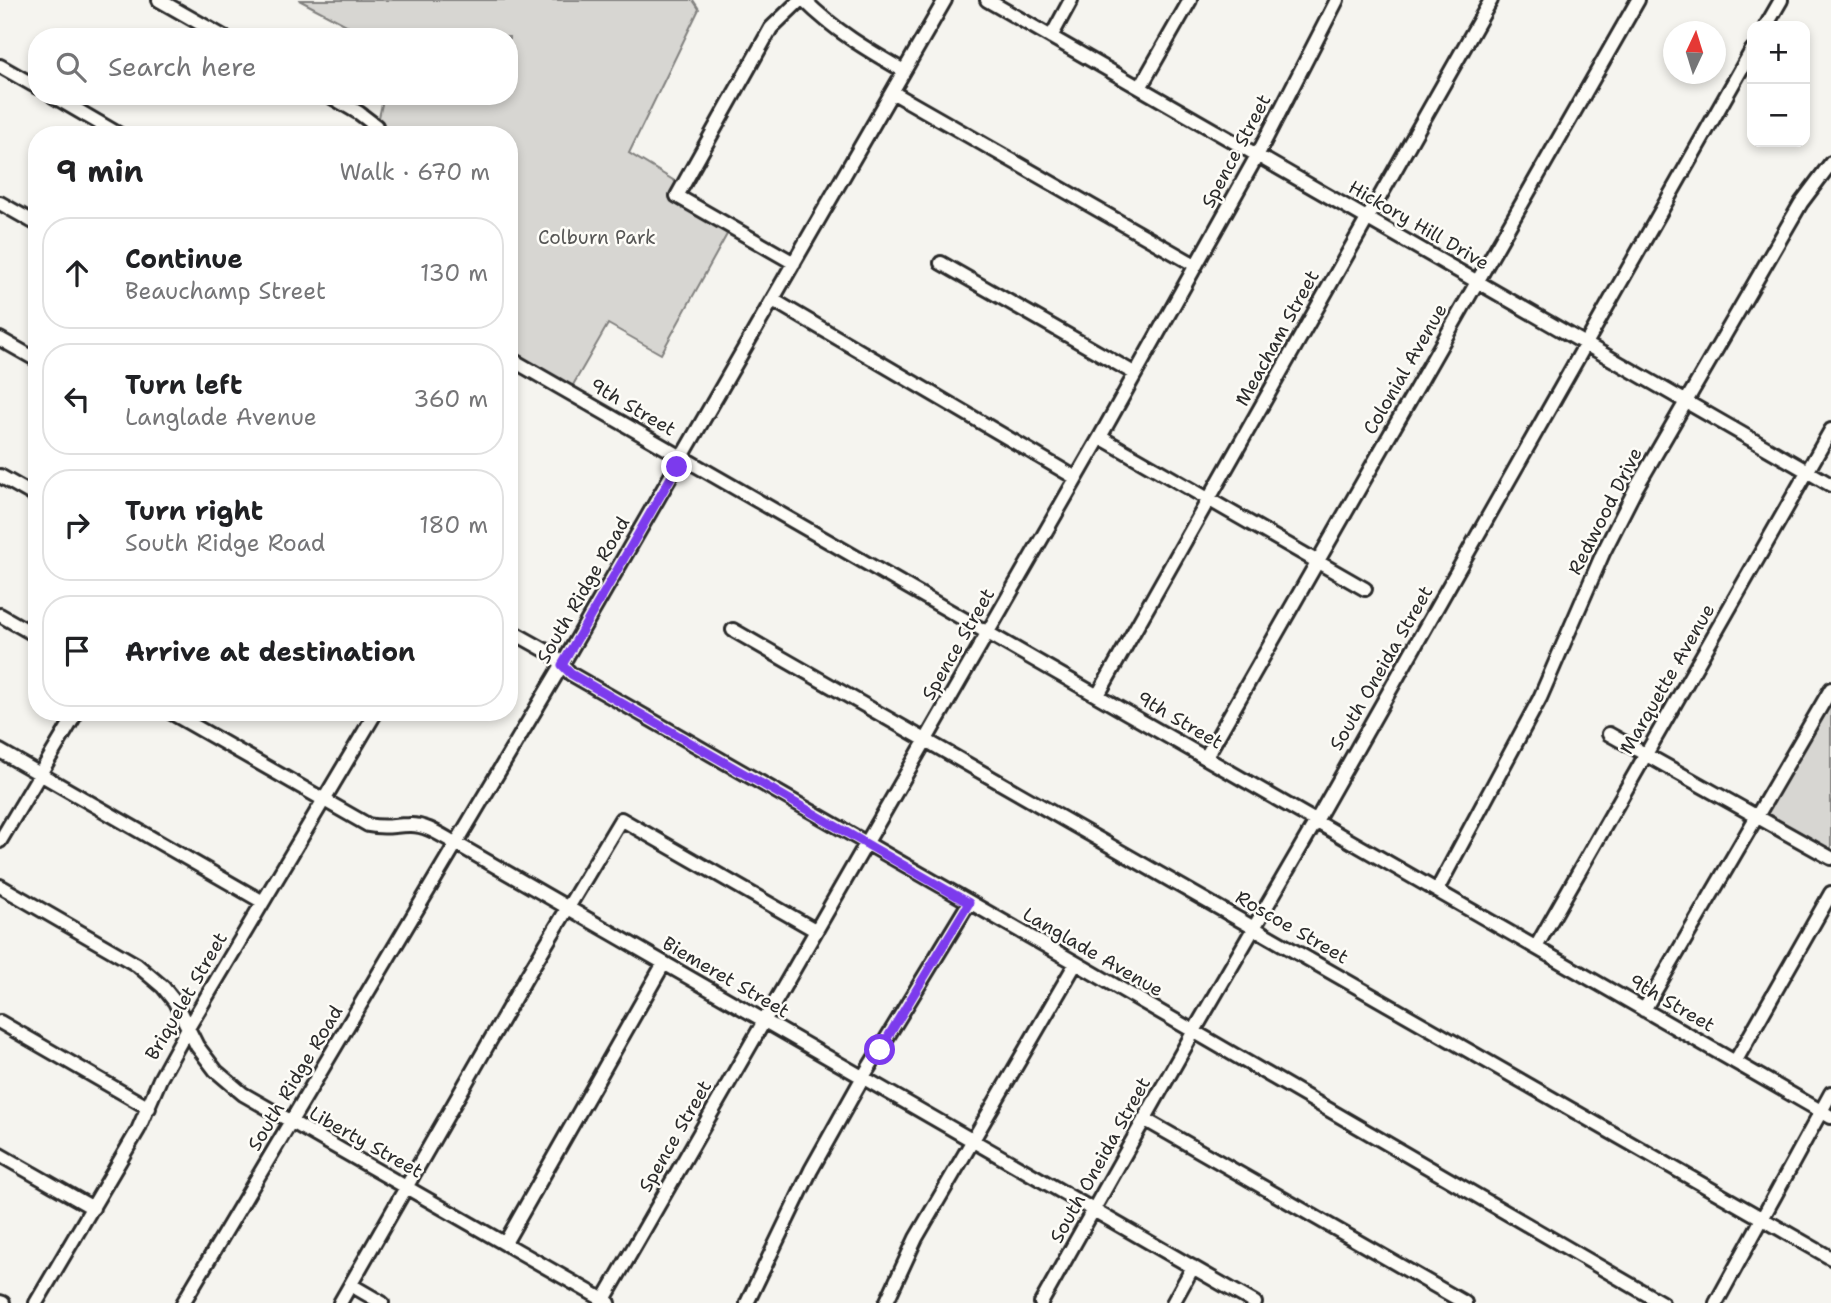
<!DOCTYPE html>
<html lang="en">
<head>
<meta charset="utf-8">
<style>
	:root { --surface:#fff; --page:#f6f6f6; --text:#202124; --muted:#757577; --line:#e0e0e0 }
	body { margin:0; font-family:"Shantell Sans",sans-serif; background:var(--page); color:var(--text) }
	.controls { position:absolute; right:21px; top:21px; display:grid; overflow:hidden; border-radius:14px; box-shadow:0 4px 10px #0003 }
	.controls button { width:63px; height:63px; display:grid; place-items:center; padding:0; border:0; border-bottom:2px solid var(--line); background:var(--surface); color:var(--text); font:35px sans-serif }
	.compass { position:absolute; left:1663px; top:21px; width:63px; height:63px; border-radius:50%; background:var(--surface); box-shadow:0 4px 10px #0003; rotate:4deg }
	.stop { position:absolute; width:21px; height:21px; margin:-16px; border:5px solid #7c3aed; border-radius:50%; background:#fff }
	.stop.end { background:#7c3aed; border-color:#fff; box-shadow:0 2px 7px #0008 }
	.list { margin:0; padding:0; list-style:none }
	h2 { display:flex; justify-content:space-between; align-items:center; height:91px; margin:0; padding:0 28px; font-size:30px }
	h2 small { font-size:23px; font-weight:400; color:var(--muted) }
	.list li { display:grid; grid-template-columns:46px 1fr auto; gap:21px; align-items:center; box-sizing:border-box; height:112px; margin:0 14px 14px; padding:0 14px; border:2px solid var(--line); border-radius:28px }
	.list b { display:block; font-size:26px; white-space:nowrap }
	.list p { margin:0; font-size:23px; white-space:nowrap; color:var(--muted) }
	.list em { font-size:23px; font-style:normal; color:var(--muted) }
	.icon { flex:none; width:38px; height:38px; fill:none; stroke:currentColor; stroke-width:2; stroke-linecap:round; stroke-linejoin:round }
	.map { position:relative; flex:none; width:1831px; height:1303px; overflow:hidden }
	.search { position:absolute; background:var(--surface); box-shadow:0 4px 10px #0003; left:28px; top:28px; width:490px; height:77px; display:flex; align-items:center; gap:18px; box-sizing:border-box; padding:0 24px; border-radius:28px; color:var(--muted); font-size:26px }
	.panel { position:absolute; background:var(--surface); box-shadow:0 4px 10px #0003; left:28px; top:126px; width:490px; height:595px; border-radius:28px }
	.map>svg:first-child { display:block }
	.green { fill:#d7d6d2; stroke:#81807e; stroke-width:2 }
	.lines { fill:none; stroke-linecap:round; stroke-linejoin:round }
	.minor-casing { stroke:#2b2b2b; stroke-width:18 }
	.minor { stroke:#fdfcf7; stroke-width:12 }
	.route { stroke:#7c3aed; stroke-width:9 }
	.labels { text-anchor:middle; dominant-baseline:central; stroke-width:5; stroke-linejoin:round; paint-order:stroke }
	.street-label { font-size:19px; fill:#2b2b2b; stroke:#fdfcf7 }
	.park-label { font-size:19px; fill:#565655; stroke:#fdfcf7 }
</style>
</head>
<body>
<div class="map">
<svg width="1831" height="1303" viewBox="0 0 1831 1303">
	<rect width="100%" height="100%" fill="#f5f4ef"/>
	<filter id="ink" filterUnits="userSpaceOnUse"><feTurbulence type="fractalNoise" baseFrequency=".0143" numOctaves="2"/><feDisplacementMap in="SourceGraphic" scale="14" xChannelSelector="R" yChannelSelector="G"/><feConvolveMatrix kernelMatrix="1 2 1 2 8 2 1 2 1" color-interpolation-filters="sRGB"/></filter>
	<g filter="url(#ink)">
		<path class="green" d="M299,0H693L699,9L629,153L683,186L677,195L731,227L661,354L608,324L569,392L509,358V135H375L382,104L386,96H509V37H369Z
			M1831,689V858L1757,816Z"/>
		<g class="lines">
			<g class="minor-casing">
				<path id="minor" d="M159,0L224,37
					M804,0C835,31 866,49 904,71
					M987,0L1831,485
					M1766,26L1781,0
					M1051,37L1071,0
					M0,66L37,87
					M1141,86L1190,0
					M892,92L1195,265
					M53,96L120,135
					M330,96L359,113L376,126L375,135
					M0,203L37,224
					M794,263L677,196L771,28L800,0
					M941,263L1134,373
					M773,300L1076,478
					M0,339L37,360
					M509,358L1831,1117
					M1100,437L1365,589
					M0,476L37,497
					M0,615L37,636
					M509,630L552,654L571,674L1076,963L1662,1303
					M733,630L1831,1258
					M1098,695L1491,0
					M170,712L368,825C387,829 392,825 409,825C426,824 442,836 457,844L1255,1303
					M1609,734L1831,858
					M0,751L263,902
					M1206,757L1638,0
					M0,841L77,712
					M0,886L137,965L163,987L175,1002L197,1046L216,1071L243,1094L609,1303
					M1437,890L1540,698L1603,553L1636,488L1801,203L1831,163
					M1536,947L1831,430
					M1644,1010L1831,689
					M0,1022L149,1108
					M1735,1062L1831,893
					M1144,1119L1465,1303
					M0,1155L93,1208
					M505,1243L664,963
					M351,1285L382,1303
					M0,1302L3,1303
					M36,1303L138,1130L160,1079L188,1028L376,712
					M183,1303L562,665L945,0
					M340,1303L527,976L621,819L815,930
					M602,1303L1100,437L1258,154L1337,0
					M747,1303L811,1170L863,1077L969,903
					M886,1303L916,1238L1076,963
					M1041,1303L1194,1031L1316,821L1752,50
					M1173,1303L1193,1267
					M1716,1303L1831,1093"/>
			</g>
			<use href="#minor" class="minor"/>
		</g>
	</g>
	<g class="lines" filter="url(#ink)">
		<path class="route" d="M677,467L562,665L571,674L969,903L880,1050"/>
	</g>
	<g class="labels">
		<g class="street-label">
			<text transform="translate(1236 151) rotate(-62)">Spence Street</text>
			<text transform="translate(1419 225) rotate(30)">Hickory Hill Drive</text>
			<text transform="translate(1277 338) rotate(-61)">Meacham Street</text>
			<text transform="translate(1405 369) rotate(-60)">Colonial Avenue</text>
			<text transform="translate(633 407) rotate(30)">9th Street</text>
			<text transform="translate(1605 511) rotate(-63)">Redwood Drive</text>
			<text transform="translate(583 590) rotate(-60)">South Ridge Road</text>
			<text transform="translate(958 644) rotate(-60)">Spence Street</text>
			<text transform="translate(1381 668) rotate(-60)">South Oneida Street</text>
			<text transform="translate(1667 679) rotate(-60)">Marquette Avenue</text>
			<text transform="translate(1180 720) rotate(30)">9th Street</text>
			<text transform="translate(1292 927) rotate(30)">Roscoe Street</text>
			<text transform="translate(1093 952) rotate(30)">Langlade Avenue</text>
			<text transform="translate(726 977) rotate(30)">Biemeret Street</text>
			<text transform="translate(186 996) rotate(-60)">Briquelet Street</text>
			<text transform="translate(1672 1003) rotate(30)">9th Street</text>
			<text transform="translate(295 1078) rotate(-59)">South Ridge Road</text>
			<text transform="translate(675 1136) rotate(-60)">Spence Street</text>
			<text transform="translate(366 1142) rotate(29)">Liberty Street</text>
			<text transform="translate(1100 1160) rotate(-61)">South Oneida Street</text>
		</g>
		<g class="park-label">
			<text x="597" y="237">Colburn Park</text>
		</g>
	</g>
</svg>
<div class="controls">
<button>+</button>
<button>−</button>
</div>
<svg class="compass" viewBox="-18 -18 36 36"><path d="M0-13l5 13h-10z" fill="#e53935"/><path d="M0 13l5-13h-10z" fill="#757577"/></svg>
<div class="stop" style="left:880px;top:1050px"></div>
<div class="stop end" style="left:677px;top:467px"></div>
<div class="search"><svg class="icon" aria-label="search" viewBox="0 0 24 24"><circle cx="10" cy="10" r="6"/><path d="M15 15l6 6"/></svg>Search here</div>
<section class="panel">
<h2>9 min<small>Walk · 670 m</small></h2>
<ul class="list">
<li><svg class="icon" aria-label="ahead" viewBox="0 0 24 24"><path d="M12 20V5M6 11l6-6 6 6"/></svg><div><b>Continue</b><p>Beauchamp Street</p></div><em>130 m</em></li>
<li><svg class="icon" aria-label="left" viewBox="0 0 24 24"><path d="M17 20v-9H6M10 6l-5 5 5 5"/></svg><div><b>Turn left</b><p>Langlade Avenue</p></div><em>360 m</em></li>
<li><svg class="icon" aria-label="right" viewBox="0 0 24 24"><path d="M7 20v-9h11M14 6l5 5-5 5"/></svg><div><b>Turn right</b><p>South Ridge Road</p></div><em>180 m</em></li>
<li><svg class="icon" aria-label="arrive" viewBox="0 0 24 24"><path d="M6 21V4h12l-3 4 3 4H6"/></svg><div><b>Arrive at destination</b></div></li>
</ul>
</section>
</div>
</body>
</html>
